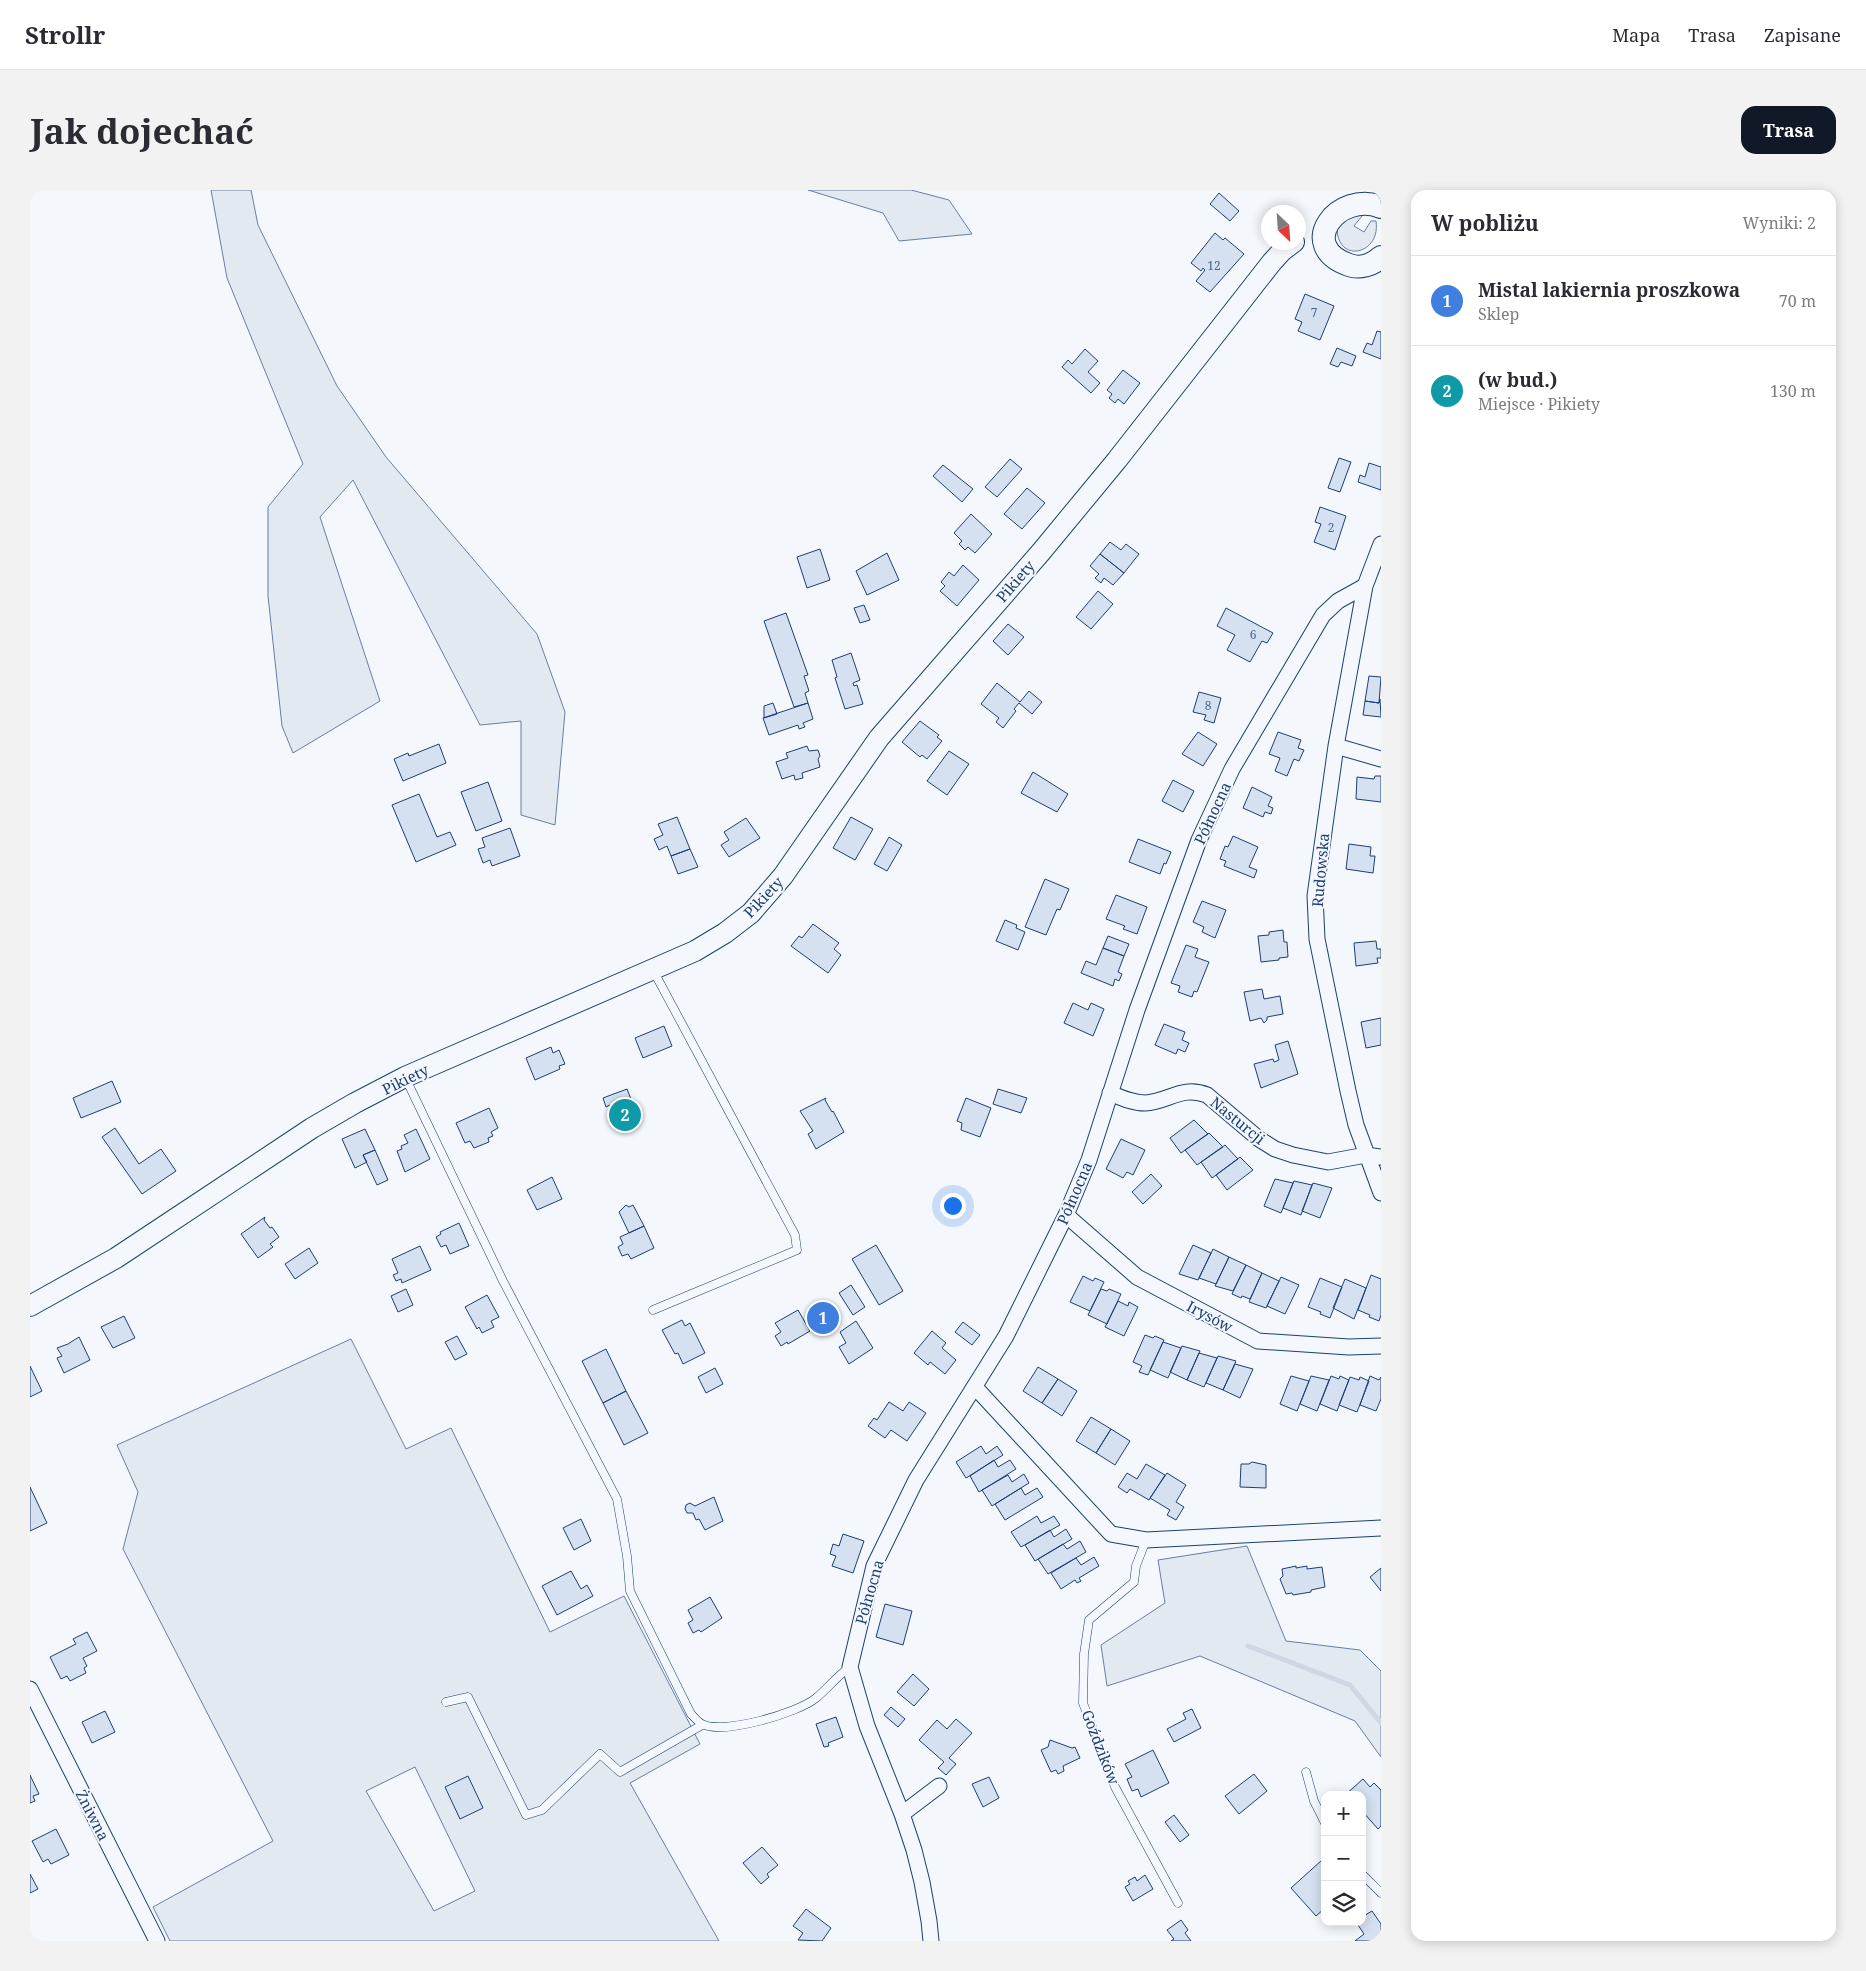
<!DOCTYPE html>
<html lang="pl">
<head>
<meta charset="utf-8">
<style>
	:root { --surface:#fff; --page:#f2f2f3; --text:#2b2b33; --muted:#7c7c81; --line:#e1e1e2; --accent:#111827 }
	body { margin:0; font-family:"Noto Serif",serif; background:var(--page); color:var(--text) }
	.controls { position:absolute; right:15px; bottom:15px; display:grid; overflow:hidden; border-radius:10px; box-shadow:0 2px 12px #0003 }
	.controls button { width:45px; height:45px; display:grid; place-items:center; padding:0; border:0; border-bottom:1px solid var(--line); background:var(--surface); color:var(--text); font:25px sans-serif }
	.compass { position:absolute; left:1231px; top:15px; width:45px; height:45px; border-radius:50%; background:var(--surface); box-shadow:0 2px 12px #0003; rotate:155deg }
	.you { position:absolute; left:922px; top:1015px; width:18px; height:18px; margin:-12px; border:4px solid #fff; border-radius:50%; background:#1a73e8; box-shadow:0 0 0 8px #1a73e833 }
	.badge { display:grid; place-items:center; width:32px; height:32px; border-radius:50%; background:var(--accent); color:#fff; font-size:16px; font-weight:700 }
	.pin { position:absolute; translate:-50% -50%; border:2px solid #fff; box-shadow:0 1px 5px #0006 }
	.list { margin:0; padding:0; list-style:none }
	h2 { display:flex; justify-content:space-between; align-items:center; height:65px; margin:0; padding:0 20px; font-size:21px }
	h2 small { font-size:16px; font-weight:400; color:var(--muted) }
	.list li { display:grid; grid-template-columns:32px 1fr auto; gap:15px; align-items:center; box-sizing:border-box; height:90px; padding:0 20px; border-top:1px solid var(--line) }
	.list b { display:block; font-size:19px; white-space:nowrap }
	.list p { margin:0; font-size:16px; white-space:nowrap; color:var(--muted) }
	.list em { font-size:16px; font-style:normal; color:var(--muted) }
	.icon { flex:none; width:28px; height:28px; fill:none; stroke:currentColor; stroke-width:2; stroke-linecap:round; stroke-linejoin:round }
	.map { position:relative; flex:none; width:1351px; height:1751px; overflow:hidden; border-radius:15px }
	header { display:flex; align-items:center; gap:30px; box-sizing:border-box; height:70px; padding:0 25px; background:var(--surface); border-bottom:1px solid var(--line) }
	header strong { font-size:24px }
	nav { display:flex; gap:28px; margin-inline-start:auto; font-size:18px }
	.intro { display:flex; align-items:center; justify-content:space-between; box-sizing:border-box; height:120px; padding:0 30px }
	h1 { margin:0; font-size:35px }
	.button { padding:12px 22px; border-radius:15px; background:var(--accent); color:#fff; font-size:18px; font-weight:700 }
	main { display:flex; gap:30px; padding:0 30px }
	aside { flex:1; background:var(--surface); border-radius:15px; box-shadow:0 2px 12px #0003 }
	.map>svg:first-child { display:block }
	.green { fill:#e3e9f0; stroke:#687fa3; fill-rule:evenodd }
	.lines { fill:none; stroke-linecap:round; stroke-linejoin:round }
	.stream { stroke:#cfd7e4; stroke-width:5 }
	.building { fill:#d5e0f0; stroke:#1d3f73 }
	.service-casing { stroke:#1d3f73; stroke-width:9 }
	.minor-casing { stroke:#1d3f73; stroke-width:17 }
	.tertiary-casing { stroke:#1d3f73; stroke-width:22 }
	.secondary-casing { stroke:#1d3f73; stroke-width:24 }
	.service { stroke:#f4f7fb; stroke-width:8 }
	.minor { stroke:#f4f7fb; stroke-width:15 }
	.tertiary { stroke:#f4f7fb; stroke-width:20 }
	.secondary { stroke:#f4f7fb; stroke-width:22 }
	.labels { text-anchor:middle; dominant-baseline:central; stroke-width:4; stroke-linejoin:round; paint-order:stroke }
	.number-label { font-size:12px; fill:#4b6792 }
	.street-label { font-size:15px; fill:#1d3f73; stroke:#f4f7fb }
</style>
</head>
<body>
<header>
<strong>Strollr</strong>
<nav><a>Mapa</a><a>Trasa</a><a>Zapisane</a></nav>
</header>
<div class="intro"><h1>Jak dojechać</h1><a class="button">Trasa</a></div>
<main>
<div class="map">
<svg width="1351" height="1751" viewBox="0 0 1351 1751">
	<rect width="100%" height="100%" fill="#f4f7fb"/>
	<path class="green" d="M181,0H221L228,35L307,196L356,267L507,444L535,522L525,635L491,625V531L450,535L323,290L290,327L350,511L263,563L252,536L238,406V317L273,274L197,88Z
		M778,0H881L919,10L942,44L869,51L853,23Z
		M1331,21L1332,26L1324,36L1334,42L1341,31H1346C1351,64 1309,74 1307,40L1313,27Z
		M321,1149L376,1259L421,1238L520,1442L594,1406L670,1554L600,1593L689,1751H140L123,1717L243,1651L93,1359L108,1302L87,1255ZM385,1577L445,1701L404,1721L336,1601Z
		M1217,1356L1256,1451L1330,1460L1351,1481V1567L1325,1531L1170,1466L1077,1496L1071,1455L1135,1413L1128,1370Z"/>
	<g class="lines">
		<path class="stream" d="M1218,1456L1320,1495L1351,1533"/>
	</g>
	<path class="building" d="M1189,3L1209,21L1200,31L1180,14Z
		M1185,43L1193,50L1195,48L1214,64L1180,102L1166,91L1175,80L1173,78L1171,81L1161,73Z
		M1275,104L1304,116L1290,150L1268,141L1272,132L1265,129Z
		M1347,141L1351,142V169L1333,162L1337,153L1342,155Z
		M1307,158L1326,166L1322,176L1311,172L1308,177L1300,174Z
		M1055,159L1068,171L1058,182L1070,193L1061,203L1032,177L1038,170L1042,174Z
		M1093,180L1110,193L1094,214L1088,209L1085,213L1079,208L1082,204L1077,200Z
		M1309,268L1321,272L1310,302L1298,298Z
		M980,269L992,279L967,307L955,297Z
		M1339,273L1351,277V300L1328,292L1330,285L1335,287Z
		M913,275L943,299L932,312L903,286Z
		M997,298L1015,313L992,339L974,324Z
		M1290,317L1316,326L1305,360L1284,352L1291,334L1285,332Z
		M941,324L962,344L945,363L938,357L935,360L929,354L932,351L924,343Z
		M1080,352L1091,360L1096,354L1109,364L1094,383L1070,364Z
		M790,359L800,390L777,398L767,367Z
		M857,363L869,390L837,405L826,381Z
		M1070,364L1094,383L1083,395L1074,388L1071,393L1065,388L1069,384L1060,376Z
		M933,375L949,390L927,416L910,401L915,396L911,392L919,382L924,386Z
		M1068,401L1083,414L1061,439L1046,427Z
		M834,415L840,430L830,433L824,418Z
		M1196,418L1243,443L1237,453L1232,451L1220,472L1197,460L1205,445L1187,436Z
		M756,423L778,485L774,486L779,501L775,503L778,513L764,517L734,431Z
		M978,434L994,447L978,465L963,451Z
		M821,463L830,490L823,493L824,496L827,495L833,514L815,519L805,488L807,487L802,470Z
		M1339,486L1351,487L1349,513L1335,511Z
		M967,493L990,512L999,501L1012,512L1002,524L989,513L984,519L986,521L973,538L966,532L969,528L951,514Z
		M1169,502L1191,508L1184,533L1174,530L1176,525L1163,522Z
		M1350,509L1351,527L1333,525L1335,511L1349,513Z
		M743,513L747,524L734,528V516Z
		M778,513L783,529L773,533L775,537L769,539L768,535L739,545L733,528Z
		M890,531L909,545L907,547L912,551L897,569L892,565L890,567L872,552Z
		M1168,542L1187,554L1173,576L1152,564Z
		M1248,542L1271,550L1268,558L1274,560L1269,571L1264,569L1257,586L1245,581L1250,568L1239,564Z
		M409,554L416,573L373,591L364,569L378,563L379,566Z
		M777,556L779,561L788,560L790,566L788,569L790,577L772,583L773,588L765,590L764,585L752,589L746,572L758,568L756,563Z
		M919,561L939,574L917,605L897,591Z
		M1003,582L1038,604L1027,622L991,603Z
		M1345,586H1351V612L1326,609L1327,587L1344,589Z
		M1143,590L1164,601L1153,622L1132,611Z
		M458,592L472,631L446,641L431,602Z
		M1222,597L1242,607L1238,616L1243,618L1241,624L1235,622L1233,627L1213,618Z
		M389,604L407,647L420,642L426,655L386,672L362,615Z
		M647,627L660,659L641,666L637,656L629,660L624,649L633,645L628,634Z
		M821,627L843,639L825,670L803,658Z
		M716,628L730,648L699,667L691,655L699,650L694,642Z
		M480,638L490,666L462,676L460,670L453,673L448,659L455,657L452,648Z
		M1203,646L1228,657L1219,677L1227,680L1224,688L1194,676L1196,671L1190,669L1195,656L1198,657Z
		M859,647L872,655L857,681L844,674Z
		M1108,649L1141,662L1136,674L1134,673L1130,684L1099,672Z
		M1319,654L1341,657L1340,666H1345L1343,683L1316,679Z
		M660,659L668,677L648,684L641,666Z
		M1015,689L1039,699L1030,720L1027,719L1016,745L995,737Z
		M1086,705L1117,717L1107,744L1093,739L1095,736L1076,729Z
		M1172,711L1196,720L1185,748L1172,742L1174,737L1163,732Z
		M975,730L987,735L986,738L995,742L988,760L966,751Z
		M783,734L809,753L804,759L811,765L798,783L761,756L769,746L772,748Z
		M1253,740L1254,752H1257L1258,767L1249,768V770L1231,772L1228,746L1239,745V742Z
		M1078,746L1099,754L1094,766L1073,758Z
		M1346,751L1347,759H1351V768H1347L1348,773L1326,776L1324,753Z
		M1156,755L1168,759L1165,767L1179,772L1167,802L1164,801L1162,807L1148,802L1150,796L1141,793Z
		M1073,758L1094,766L1088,782L1092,784L1089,791L1085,789L1083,796L1051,783L1056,771L1066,775Z
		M1232,799L1234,809L1250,806L1253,824L1237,827V830L1234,833L1231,828L1220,831L1214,802Z
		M1043,813L1058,820L1061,813L1074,819L1063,846L1034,833Z
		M1351,828V855L1336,858L1331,832Z
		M1134,834L1155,842L1152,850L1159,853L1155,862L1148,859L1146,864L1125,855Z
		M634,836L642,856L613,868L605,848Z
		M1258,851L1268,884L1231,898L1224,874L1243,869L1244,872L1249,870L1245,855Z
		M521,857L523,863L529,860L535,874L529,876L530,879L505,890L496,868Z
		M82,891L91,912L51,928L43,908Z
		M597,899L610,932L590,940L580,915L576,917L573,908Z
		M968,899L997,908L991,923L963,914Z
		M796,908L795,910L802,922L803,921L814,942L786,959L778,944L783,941L770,921Z
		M936,908L961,918L950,947L931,940L932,933L927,931Z
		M459,918L468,938L461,942L463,946L458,948L459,952L444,958L440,951L435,953L426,933Z
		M1164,930L1178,944L1151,963L1140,948Z
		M85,938L109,974L131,959L146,981L112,1004L72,947Z
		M335,939L345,960L333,965L337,972L325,978L312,949Z
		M386,939L400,969L375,982L367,961L372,959L371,956L378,953L374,945Z
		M1179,943L1193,957L1167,975L1155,960Z
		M1091,949L1115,960L1103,985L1097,982L1093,988L1076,979Z
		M1195,955L1208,969L1182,988L1171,972Z
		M345,960L358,990L347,995L333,965Z
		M1210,967L1223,980L1197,1000L1186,985Z
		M1121,984L1132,996L1113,1014L1102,1002Z
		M522,987L532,1009L507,1020L497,1000Z
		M1245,989L1263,993L1251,1023L1234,1016Z
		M1264,991L1282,995L1271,1025L1253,1018Z
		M1283,993L1302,998L1290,1028L1272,1021Z
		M596,1015L599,1017L603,1015L614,1036L599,1043L589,1022Z
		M235,1027L234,1030L240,1038L242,1037L249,1047L240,1054L243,1057L228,1068L211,1044Z
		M429,1033L439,1056L420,1064L416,1055L411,1057L406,1047L411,1044L410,1042Z
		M614,1036L624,1058L601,1069L598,1064L592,1066L588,1057L593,1054L590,1047Z
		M846,1055L873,1101L849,1115L822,1069Z
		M1163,1055L1181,1063L1168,1090L1149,1084Z
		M390,1056L401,1080L372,1093L371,1089L366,1091L363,1085L368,1083L362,1069Z
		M279,1058L288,1073L265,1089L255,1074Z
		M1183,1059L1199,1067L1186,1094L1169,1088Z
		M1199,1067L1216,1075L1203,1101L1185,1096Z
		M1216,1075L1232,1083L1220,1109L1212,1106L1211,1108L1202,1104Z
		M1232,1083L1249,1091L1236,1118L1219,1112Z
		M1341,1085L1351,1089V1125L1349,1131L1339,1127L1340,1125L1328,1120Z
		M1053,1086L1063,1091L1065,1088L1074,1092L1060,1121L1040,1112Z
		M1251,1087L1269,1095L1255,1124L1237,1116Z
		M1290,1088L1312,1097L1300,1128L1290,1124L1291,1122L1278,1117Z
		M1315,1089L1336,1098L1324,1129L1303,1118Z
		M821,1095L835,1117L823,1125L809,1103Z
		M376,1099L383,1115L368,1122L361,1106Z
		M1071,1099L1077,1101L1079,1099L1091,1104L1077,1134L1058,1125Z
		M457,1105L469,1127L461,1131L464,1137L452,1143L449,1137L447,1139L435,1117Z
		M1088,1111L1098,1116L1099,1112L1108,1117L1094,1146L1075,1137Z
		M768,1120L780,1141L758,1154L757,1152L751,1156L745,1146L751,1142L745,1133Z
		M94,1126L105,1148L83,1158L71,1137Z
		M652,1130L655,1136L660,1133L675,1163L653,1174L648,1163L645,1164L632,1140Z
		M826,1131L843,1158L819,1174L809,1157L816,1153L810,1142Z
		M933,1132L950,1145L942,1155L925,1142Z
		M902,1141L916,1153L912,1158L926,1170L915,1184L900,1172L898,1175L884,1163Z
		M1115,1145L1123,1148L1125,1146L1134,1150L1118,1185L1109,1182L1112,1176L1103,1172Z
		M427,1146L437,1164L425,1170L415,1152Z
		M49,1147L60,1170L34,1183L27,1168L32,1166L27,1158L38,1154Z
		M1133,1152L1151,1158L1138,1188L1120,1180Z
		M1152,1156L1170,1161L1157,1190L1140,1182Z
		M576,1159L596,1201L573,1213L552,1171Z
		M1169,1163L1187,1168L1174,1197L1157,1190Z
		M1188,1166L1206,1171L1193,1200L1176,1193Z
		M1205,1174L1223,1179L1210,1208L1193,1200Z
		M0,1176L12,1201L0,1207Z
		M1008,1177L1028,1189L1012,1213L993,1201Z
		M685,1178L693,1194L676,1203L668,1187Z
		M1261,1186L1279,1191L1267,1221L1250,1214Z
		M1281,1186L1299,1190L1287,1221L1270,1214Z
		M1301,1186L1309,1189L1310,1186L1319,1190L1307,1221L1290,1214Z
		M1340,1186L1349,1190L1351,1187V1209L1346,1221L1330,1215Z
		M1320,1187L1329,1190L1330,1187L1339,1191L1327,1222L1309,1215Z
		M1028,1189L1047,1201L1032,1226L1012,1213Z
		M596,1201L618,1243L594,1255L573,1213Z
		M859,1212L873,1221L879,1212L896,1223L877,1251L861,1240L855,1248L838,1236L844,1228L847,1230Z
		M1061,1227L1081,1239L1066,1263L1046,1251Z
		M1081,1239L1100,1251L1085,1275L1066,1263Z
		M951,1256L956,1264L967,1256L973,1265L936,1288L926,1272Z
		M964,1270L968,1277L980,1270L986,1279L949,1302L940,1286Z
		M1222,1272L1236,1275V1298L1210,1297L1211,1274H1219Z
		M1116,1274L1135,1285L1119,1310L1100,1299L1097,1303L1088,1297L1097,1283L1107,1289Z
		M1137,1283L1156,1295L1146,1312L1154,1317L1146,1330L1137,1325L1140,1320L1120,1308Z
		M994,1284L999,1293L962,1316L952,1300L978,1285L982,1292Z
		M0,1297L17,1333L0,1341Z
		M991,1298L995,1305L1007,1298L1013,1307L975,1330L965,1314Z
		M684,1307L693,1331L675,1340L669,1329L666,1330L663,1323H657L655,1319L656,1315L660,1313L665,1316Z
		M1007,1326L1011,1333L1024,1326L1030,1335L991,1357L981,1342Z
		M551,1329L561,1351L544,1360L533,1338Z
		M1036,1339L1042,1349L1005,1371L995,1355L1020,1340L1024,1347Z
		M813,1344L834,1351L823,1383L802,1376L806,1366L800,1364L803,1354L809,1356Z
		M1050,1351L1056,1362L1018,1384L1008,1369L1033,1354L1037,1359Z
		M1064,1367L1069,1376L1049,1388L1051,1391L1047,1393L1045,1390L1031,1399L1021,1383L1046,1368L1051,1375Z
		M1266,1376V1378L1277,1376V1379L1292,1377L1295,1397L1281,1400V1402L1263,1405L1262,1403L1256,1404L1250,1389L1253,1386L1252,1379Z
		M1351,1378V1401L1340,1387Z
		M541,1381L551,1399L557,1395L563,1406L527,1425L512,1396Z
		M680,1407L692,1428L671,1442L669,1440L663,1443L658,1433L663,1430L658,1420Z
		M855,1414L882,1421L873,1455L846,1447Z
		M57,1442L67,1461L53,1468L57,1476L54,1478L56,1483L40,1491L37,1486L31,1489L20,1467L46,1454L43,1449Z
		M883,1484L899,1499L884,1516L867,1502Z
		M861,1517L875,1529L868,1537L854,1525Z
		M1162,1519L1171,1538L1144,1552L1137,1539L1156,1529L1153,1523Z
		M75,1521L85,1542L62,1553L52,1532Z
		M806,1527L813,1547L798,1553L799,1556L794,1557L786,1534Z
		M926,1529L942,1543L919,1568L926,1574L916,1585L908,1578L914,1572L889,1550L907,1530L917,1539Z
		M1020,1550L1042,1558L1045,1557L1050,1568L1033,1576L1034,1581L1028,1584L1026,1580L1021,1582L1011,1560L1018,1557Z
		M1123,1560L1139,1593L1111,1607L1108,1599L1102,1601L1097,1589L1102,1587L1095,1574Z
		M1224,1584L1237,1601L1209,1624L1195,1606Z
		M0,1585L9,1604L3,1606L5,1611L0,1613Z
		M438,1586L453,1618L430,1629L415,1597Z
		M959,1587L969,1608L953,1617L942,1594Z
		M1333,1589L1340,1597L1344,1593L1351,1600V1636L1348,1639L1332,1621V1605H1315Z
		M1144,1625L1159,1645L1150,1652L1135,1632Z
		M26,1639L39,1665L21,1674L18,1669L13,1672L2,1651Z
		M732,1657L748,1675L737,1684L739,1687L731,1694L713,1673Z
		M1292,1670L1295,1673V1698L1293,1699L1295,1702V1718L1286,1726L1261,1698Z
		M0,1684L8,1699L0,1703Z
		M1115,1685L1123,1699L1103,1711L1095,1697L1100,1694L1098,1691L1105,1687L1107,1691Z
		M776,1719L801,1738L792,1751L768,1750L773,1743L763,1736Z
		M1342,1721L1351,1734V1751H1325L1334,1744L1326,1732H1332V1727Z
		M1151,1730L1158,1740L1155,1743L1161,1751H1141L1144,1749L1137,1740Z"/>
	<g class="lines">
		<g class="service-casing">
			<path id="service" d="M375,887L473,1091L587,1309L597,1366L600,1401L661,1524C664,1527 668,1532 672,1534C693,1545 768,1523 786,1508C798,1498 807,1486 820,1477
				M623,1120L767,1060L765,1045L623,780
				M1116,1350L1106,1376L1104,1392L1059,1430L1054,1464L1053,1513L1085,1597L1148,1713
				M416,1512L438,1507L496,1625L512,1620L570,1564L590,1582L672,1535
				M1276,1582L1284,1611L1295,1633
				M1332,1684L1351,1703"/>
		</g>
		<g class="minor-casing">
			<path id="minor" d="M1351,354L1335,396L1306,556L1285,706L1287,749L1318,901L1326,935L1351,1003
				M1306,556L1351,569
				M1080,903C1092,908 1103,913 1115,913C1138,912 1152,895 1177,905L1229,949L1245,959L1263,965L1298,972L1336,965L1351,967
				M1036,1025L1107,1087L1228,1151L1319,1157L1351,1156
				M945,1197L1081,1344L1116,1350L1351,1338
				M0,1499L127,1751
				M872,1624L909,1596
				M901,1751L899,1731L892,1692L884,1660L872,1624L837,1536L820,1477L844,1376L886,1290L976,1146L1036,1025L1059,970L1107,820L1169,650L1202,579L1293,425L1308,411L1335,396"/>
		</g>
		<g class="tertiary-casing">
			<path id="tertiary" d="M0,1116L86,1068L282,938L325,913L375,887L665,761L695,743L721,723L753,686L849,548L1011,362L1087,270L1242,72L1252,61L1264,52"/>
		</g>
		<g class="secondary-casing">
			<path id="secondary" d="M1351,17C1308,0 1265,56 1319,75C1330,79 1342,75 1351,67"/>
		</g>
		<use href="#service" class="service"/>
		<use href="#minor" class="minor"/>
		<use href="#tertiary" class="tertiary"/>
		<use href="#secondary" class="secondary"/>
	</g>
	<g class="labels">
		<g class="number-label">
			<text x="1184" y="75">12</text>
			<text x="1284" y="122">7</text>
			<text x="1301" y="337">2</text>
			<text x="1223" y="444">6</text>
			<text x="1178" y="515">8</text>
		</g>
		<g class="street-label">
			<text transform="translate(985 391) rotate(-49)">Pikiety</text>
			<text transform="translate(1182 623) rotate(-65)">Północna</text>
			<text transform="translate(1290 680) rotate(-85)">Rudowska</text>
			<text transform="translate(733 707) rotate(-47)">Pikiety</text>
			<text transform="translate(375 889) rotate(-26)">Pikiety</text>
			<text transform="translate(1208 930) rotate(39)">Nasturcji</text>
			<text transform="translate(1044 1003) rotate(-67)">Północna</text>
			<text transform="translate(1180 1126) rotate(28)">Irysów</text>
			<text transform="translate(839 1402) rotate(-74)">Północna</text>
			<text transform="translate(1071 1557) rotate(69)">Goździków</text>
			<text transform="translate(63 1625) rotate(63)">Żniwna</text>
		</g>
	</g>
</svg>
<div class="controls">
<button>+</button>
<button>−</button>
<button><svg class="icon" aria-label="layers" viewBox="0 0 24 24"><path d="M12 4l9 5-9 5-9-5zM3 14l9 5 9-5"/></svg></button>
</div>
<svg class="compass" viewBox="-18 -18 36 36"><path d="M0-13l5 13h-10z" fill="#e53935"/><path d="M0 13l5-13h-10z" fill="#7c7c81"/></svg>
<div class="you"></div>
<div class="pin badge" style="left:793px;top:1128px;background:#3f7fe0">1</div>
<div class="pin badge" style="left:595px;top:925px;background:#0f9aa8">2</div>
</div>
<aside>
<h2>W pobliżu<small>Wyniki: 2</small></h2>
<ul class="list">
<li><span class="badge" style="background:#3f7fe0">1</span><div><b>Mistal lakiernia proszkowa</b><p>Sklep</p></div><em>70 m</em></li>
<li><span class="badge" style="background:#0f9aa8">2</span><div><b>(w bud.)</b><p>Miejsce · Pikiety</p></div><em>130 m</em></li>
</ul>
</aside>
</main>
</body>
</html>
